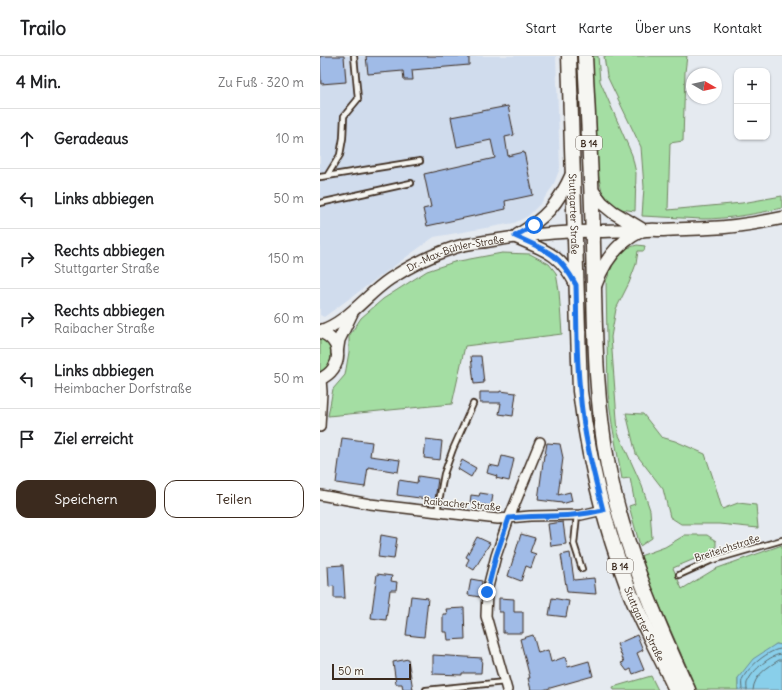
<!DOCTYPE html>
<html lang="de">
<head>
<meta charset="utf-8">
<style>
	:root { --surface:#fff; --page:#f6f6f6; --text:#202124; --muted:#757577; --line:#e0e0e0; --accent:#3b2a1e }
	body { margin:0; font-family:Delius,sans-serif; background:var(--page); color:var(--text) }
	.controls { position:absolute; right:12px; top:12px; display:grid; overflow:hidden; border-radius:8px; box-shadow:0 1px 3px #0004 }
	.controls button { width:36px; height:36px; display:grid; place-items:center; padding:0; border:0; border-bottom:1px solid var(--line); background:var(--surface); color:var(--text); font:20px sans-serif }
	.compass { position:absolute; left:366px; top:12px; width:36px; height:36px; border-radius:50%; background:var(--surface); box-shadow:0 1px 3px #0004; rotate:99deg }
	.scale { position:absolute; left:12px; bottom:10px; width:79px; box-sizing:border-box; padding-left:4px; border:2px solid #3b2a1e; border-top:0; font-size:11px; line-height:14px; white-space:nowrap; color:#3b2a1e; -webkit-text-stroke:3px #f6f6f2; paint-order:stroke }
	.stop { position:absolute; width:12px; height:12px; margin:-9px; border:3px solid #1a73e8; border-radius:50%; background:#fff }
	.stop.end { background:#1a73e8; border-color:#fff; box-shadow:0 1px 4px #0008 }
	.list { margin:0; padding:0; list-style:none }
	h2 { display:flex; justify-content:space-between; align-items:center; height:52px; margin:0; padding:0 16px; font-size:17px }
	h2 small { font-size:13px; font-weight:400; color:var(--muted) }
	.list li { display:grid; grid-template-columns:26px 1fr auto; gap:12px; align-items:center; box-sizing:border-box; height:60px; padding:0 16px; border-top:1px solid var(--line) }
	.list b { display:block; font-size:15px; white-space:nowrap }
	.list p { margin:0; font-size:13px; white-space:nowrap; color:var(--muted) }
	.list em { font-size:13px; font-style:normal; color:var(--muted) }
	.actions { display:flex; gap:8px; padding:12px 16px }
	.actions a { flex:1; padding:9px 0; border:1px solid var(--accent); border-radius:12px; text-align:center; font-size:14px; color:var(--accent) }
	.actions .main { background:var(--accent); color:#fff }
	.icon { flex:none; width:22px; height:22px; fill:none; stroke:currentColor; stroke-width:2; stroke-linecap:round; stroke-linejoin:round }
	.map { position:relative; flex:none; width:462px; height:634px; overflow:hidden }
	header { display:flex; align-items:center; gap:24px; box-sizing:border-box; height:56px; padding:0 20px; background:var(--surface); border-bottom:1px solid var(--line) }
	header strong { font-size:19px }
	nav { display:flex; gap:22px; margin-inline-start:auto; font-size:14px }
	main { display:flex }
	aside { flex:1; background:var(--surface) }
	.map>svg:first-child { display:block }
	.built { fill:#d0dced }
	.green { fill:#a4dea3; stroke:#708460 }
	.water { fill:#89cfea; stroke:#6a8d98 }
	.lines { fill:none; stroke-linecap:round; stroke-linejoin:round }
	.shore { stroke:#5a6c70; stroke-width:1 }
	.building { fill:#a0bbe7; stroke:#3b2a1e }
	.service-casing { stroke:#3b2a1e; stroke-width:8 }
	.minor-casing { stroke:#3b2a1e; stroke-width:12 }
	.tertiary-casing { stroke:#3b2a1e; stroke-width:14 }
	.secondary-casing { stroke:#3b2a1e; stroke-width:15 }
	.primary-casing { stroke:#3b2a1e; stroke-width:17 }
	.service { stroke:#f6f6f2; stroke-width:4.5 }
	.minor { stroke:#f6f6f2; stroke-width:9 }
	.tertiary { stroke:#f6f6f2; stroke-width:11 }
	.secondary { stroke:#f6f6f2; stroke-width:12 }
	.primary { stroke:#f6f6f2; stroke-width:14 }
	.route { stroke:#1a73e8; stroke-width:5 }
	.labels { text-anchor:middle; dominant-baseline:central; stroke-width:3; stroke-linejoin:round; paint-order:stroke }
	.shield { fill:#f6f6f2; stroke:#73675e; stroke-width:1 }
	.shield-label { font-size:9px; font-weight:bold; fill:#3b2a1e }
	.street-label { font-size:10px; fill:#3b2a1e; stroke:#f6f6f2 }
</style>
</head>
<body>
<header>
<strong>Trailo</strong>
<nav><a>Start</a><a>Karte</a><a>Über uns</a><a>Kontakt</a></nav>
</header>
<main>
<aside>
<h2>4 Min.<small>Zu Fuß · 320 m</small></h2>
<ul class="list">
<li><svg class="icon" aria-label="ahead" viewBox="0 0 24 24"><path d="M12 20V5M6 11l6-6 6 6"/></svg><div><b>Geradeaus</b></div><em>10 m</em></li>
<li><svg class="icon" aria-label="left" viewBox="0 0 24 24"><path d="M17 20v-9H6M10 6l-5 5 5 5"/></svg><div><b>Links abbiegen</b></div><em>50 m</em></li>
<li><svg class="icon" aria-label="right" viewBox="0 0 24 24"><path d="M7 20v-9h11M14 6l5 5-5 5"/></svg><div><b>Rechts abbiegen</b><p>Stuttgarter Straße</p></div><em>150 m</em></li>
<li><svg class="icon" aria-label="right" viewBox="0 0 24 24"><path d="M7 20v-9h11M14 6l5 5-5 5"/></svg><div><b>Rechts abbiegen</b><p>Raibacher Straße</p></div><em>60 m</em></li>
<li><svg class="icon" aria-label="left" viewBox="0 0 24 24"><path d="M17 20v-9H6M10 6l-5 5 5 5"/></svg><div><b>Links abbiegen</b><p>Heimbacher Dorfstraße</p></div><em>50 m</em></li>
<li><svg class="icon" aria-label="arrive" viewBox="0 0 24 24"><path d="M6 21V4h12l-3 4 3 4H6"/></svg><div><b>Ziel erreicht</b></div></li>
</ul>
<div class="actions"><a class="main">Speichern</a><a>Teilen</a></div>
</aside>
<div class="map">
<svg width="462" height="634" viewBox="0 0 462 634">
	<rect width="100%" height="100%" fill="#e5eaf0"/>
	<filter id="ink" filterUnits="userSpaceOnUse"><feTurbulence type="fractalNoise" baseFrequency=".025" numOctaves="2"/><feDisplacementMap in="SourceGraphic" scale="8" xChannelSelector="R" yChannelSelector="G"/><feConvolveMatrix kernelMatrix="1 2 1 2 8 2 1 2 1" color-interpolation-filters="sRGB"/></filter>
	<g filter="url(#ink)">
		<path class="built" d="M0,0H236L240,112L233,130L221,147L208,160L194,167L114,181L4,261L0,259Z"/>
		<path class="green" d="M271,0H278L280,25L312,99L316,117L315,155L300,153L287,143L282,135L278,118L274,27Z
			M284,0H367L365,16L363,85L350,87L348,154L422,147L462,140V152C436,158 408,163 382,163C362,162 342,161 322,160L324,131L321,91L287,20Z
			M317,189L325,190L324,195H318L316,208L309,227L296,253L291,281L298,377L322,430L330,454L332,482L320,490L309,450L315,448L310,422L302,423L292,368L288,337L286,225L294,206L307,192Z
			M182,197L210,198L229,208L236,217L239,235L242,278L145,290L132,348L8,360L13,333L25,319L29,296V280L41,262L63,243L107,215L134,206Z
			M0,282L8,287L11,292L13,298L11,310L0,319Z
			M306,357L323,358L341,381L355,385L385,398L393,422L402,453L418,447L436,449L438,472L399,468H361L350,461L343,433L316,398Z
			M365,479H387L396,485V494L353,512L362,533L395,513L462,489V589L456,588L418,622V634H377L324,514L320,500L345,491Z
			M331,620L338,634H294L293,631Z"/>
		<path class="water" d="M456,588L462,589V634H418V622L433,603Z"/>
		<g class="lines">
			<path class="shore" d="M422,634C422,631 421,627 422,624C426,613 450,592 462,593
				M427,634C427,631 426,627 428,625C432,615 451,598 462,598
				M433,634C434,619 448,611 459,604H462"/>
		</g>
		<path class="building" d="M0,0H24L26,26L1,28Z
			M46,0H149V9L92,14L93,24H84L83,15L48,18Z
			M188,50L194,79L185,81L188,100L204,96L213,139L185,145L186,153L107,170L103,153L111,151L104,118L175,102L171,84L137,91L131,61Z
			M151,300H161L164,327L154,328Z
			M180,335L196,337L193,360L179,358L181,347H160V336H180Z
			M22,382L52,386L50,400L80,404L78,416L48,411L45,431L16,427Z
			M106,383L122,385L120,404L104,402Z
			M227,387L240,388L243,402L238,439L250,436L252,445L242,448V447L218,444L224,399H225Z
			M182,400L194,403L189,425L176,422L177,420L167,417L169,409L179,411Z
			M142,404L156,412L151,421L138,413Z
			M98,420L118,423L115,444L77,439L79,424L97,427Z
			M160,437L173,439L171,450L150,447L151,439L159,440Z
			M243,466L246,488L231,490L228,468Z
			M201,478L215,482L210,496L216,498L211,512L206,510L201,525L188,520Z
			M61,479L77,482L74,503L58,501Z
			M157,481L170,487L154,514L146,509L149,503L146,501Z
			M250,497L254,524L274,522L276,538L247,536L241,499Z
			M23,509L25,542H14V530L9,531L8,510Z
			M57,518L72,520L71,525L77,526L76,534H70L66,564L51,562Z
			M151,523L162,525L160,541L148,539Z
			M91,540L108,542L104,581L86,579Z
			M179,542L194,543V556H203V577H183V556H179Z
			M232,542L249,545L246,561L229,559Z
			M144,552L145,583L128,584L127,576H123V558H127L126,553Z
			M213,579L218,597L228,594L231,606L245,601L248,611L269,605L273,620L223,634H211L208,622H210L200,583Z
			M317,579L323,594L317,597L324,614L313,618L311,613L307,615L301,607L304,606L297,588Z
			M113,599L162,602L161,617H142V619L113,618Z
			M88,603L93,634H83L82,628H76L73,606Z"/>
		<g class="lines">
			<g class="service-casing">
				<path id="service" d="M7,120L100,105
					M0,121L7,120L20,99L23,82L24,60L38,43L34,0
					M0,147L91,127
					M117,456L124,418L133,393L153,348
					M257,459L254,488L262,513
					M359,519L390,505L462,484
					M106,634L185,626"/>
			</g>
			<g class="minor-casing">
				<path id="minor" d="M0,371L2,336L1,323
					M0,439L50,448L178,463L210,460L261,459L283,454
					M187,634L166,560L167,535L176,500L189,462L220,386"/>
			</g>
			<g class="tertiary-casing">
				<g id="tertiary">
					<path d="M197,179C226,162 238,148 252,117"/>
					<path d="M197,182C227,195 240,198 256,229"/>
					<path id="s1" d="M0,275C28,266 46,239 70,223C90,210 111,199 133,192C144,188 157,187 169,185C205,179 243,175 281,175"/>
					<path d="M0,276C24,285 23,313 0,323"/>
					<path d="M17,297L19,284L32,257"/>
				</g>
			</g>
			<g class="secondary-casing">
				<path id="secondary" d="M271,133L282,147L293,156L323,174
					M282,175L313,174
					M275,230C283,207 298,186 321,175C327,173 336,174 343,174C358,173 373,173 389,172C413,171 438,167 462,162"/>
			</g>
			<g class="primary-casing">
				<g id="primary">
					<path id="s2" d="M249,0L260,335C268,401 283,464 306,526C319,563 340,598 356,634"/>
					<path d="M265,0C268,63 272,126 273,189C275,263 274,337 288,410C303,488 335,562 368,634"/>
				</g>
			</g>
			<use href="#service" class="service"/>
			<use href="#minor" class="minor"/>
			<use href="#tertiary" class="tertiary"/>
			<use href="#secondary" class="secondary"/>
			<use href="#primary" class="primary"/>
		</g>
	</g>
	<g class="lines" filter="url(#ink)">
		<path class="route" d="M167,536L176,500L189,462C220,459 252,462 283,454C273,415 263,376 260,335C256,300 257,264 256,229C239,197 226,194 195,180L214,169"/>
	</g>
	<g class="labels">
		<g class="shield">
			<rect x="256" y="80" width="26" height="14" rx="3"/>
			<rect x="287" y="503" width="26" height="14" rx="3"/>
		</g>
		<g class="shield-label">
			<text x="269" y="87">B 14</text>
			<text x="300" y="510">B 14</text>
		</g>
		<g class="street-label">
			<text stroke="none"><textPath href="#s2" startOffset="158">Stuttgarter Straße</textPath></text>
			<text stroke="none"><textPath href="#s1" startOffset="159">Dr.-Max-Bühler-Straße</textPath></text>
			<text transform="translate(142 448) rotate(5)">Raibacher Straße</text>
			<text transform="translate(407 492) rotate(-18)">Breiteichstraße</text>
			<text stroke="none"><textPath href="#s2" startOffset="578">Stuttgarter Straße</textPath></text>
		</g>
	</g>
</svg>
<div class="controls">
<button>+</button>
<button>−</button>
</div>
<svg class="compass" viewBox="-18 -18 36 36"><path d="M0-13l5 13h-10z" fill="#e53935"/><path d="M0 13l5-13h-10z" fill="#757577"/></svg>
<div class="scale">50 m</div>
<div class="stop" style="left:214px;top:169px"></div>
<div class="stop end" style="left:167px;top:536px"></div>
</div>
</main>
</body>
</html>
